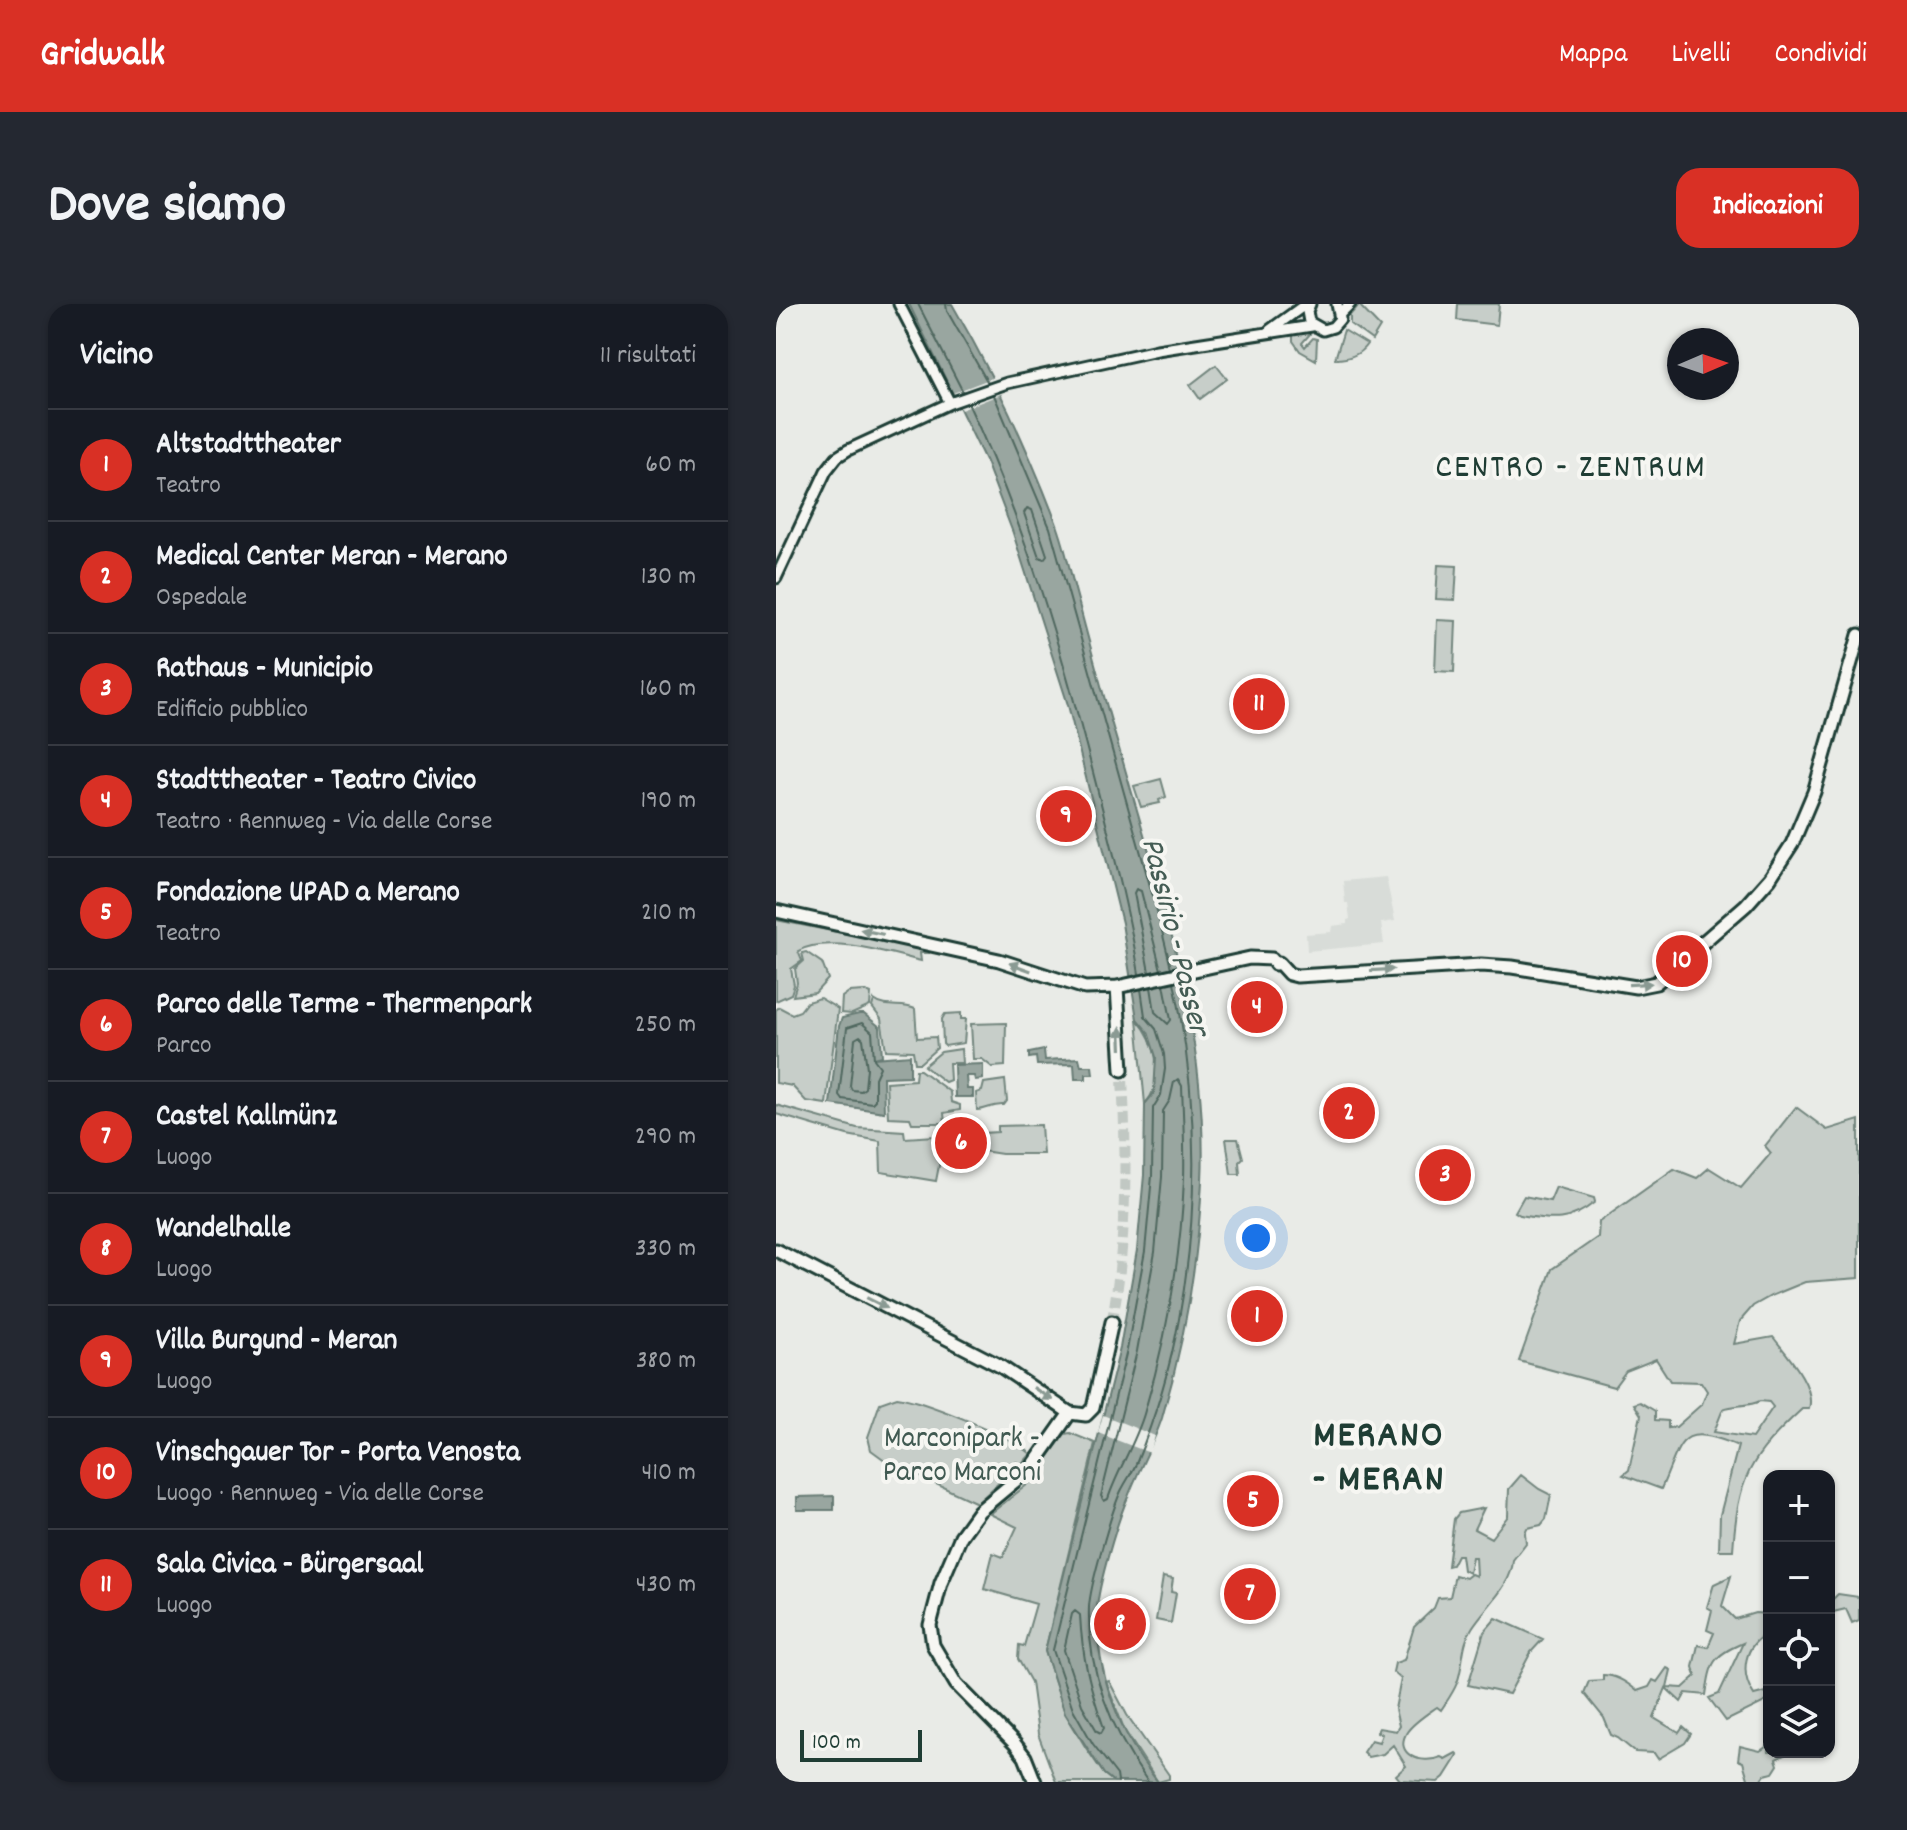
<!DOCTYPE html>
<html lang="it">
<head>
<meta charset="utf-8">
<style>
	:root { --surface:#171b24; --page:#242831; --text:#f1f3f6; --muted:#9ea1a6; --line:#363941; --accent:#d93025 }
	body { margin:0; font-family:Dekko,sans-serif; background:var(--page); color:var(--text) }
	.controls { position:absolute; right:24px; bottom:24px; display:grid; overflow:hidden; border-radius:16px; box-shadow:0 2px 6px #0004 }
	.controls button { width:72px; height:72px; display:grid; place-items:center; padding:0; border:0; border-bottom:2px solid var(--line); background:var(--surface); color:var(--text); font:40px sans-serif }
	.compass { position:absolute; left:891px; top:24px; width:72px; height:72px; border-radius:50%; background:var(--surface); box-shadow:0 2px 6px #0004; rotate:88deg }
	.scale { position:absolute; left:24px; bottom:20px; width:122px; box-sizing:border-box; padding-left:8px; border:4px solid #1f3d34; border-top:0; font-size:22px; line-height:28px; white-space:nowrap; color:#1f3d34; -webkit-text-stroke:6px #f6f6f2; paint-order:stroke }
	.you { position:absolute; left:480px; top:934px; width:28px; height:28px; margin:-20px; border:6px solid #fff; border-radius:50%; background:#1a73e8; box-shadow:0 0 0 12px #1a73e833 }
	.badge { display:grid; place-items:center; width:52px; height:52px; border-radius:50%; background:var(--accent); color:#fff; font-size:26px; font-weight:700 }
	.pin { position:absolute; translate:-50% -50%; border:4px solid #fff; box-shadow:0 2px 8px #0006 }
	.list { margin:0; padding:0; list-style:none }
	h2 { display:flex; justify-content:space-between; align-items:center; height:104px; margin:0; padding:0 32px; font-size:34px }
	h2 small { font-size:26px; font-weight:400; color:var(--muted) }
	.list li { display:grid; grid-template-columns:52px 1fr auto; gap:24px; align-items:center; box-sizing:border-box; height:112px; padding:0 32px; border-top:2px solid var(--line) }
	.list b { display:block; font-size:30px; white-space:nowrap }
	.list p { margin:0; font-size:26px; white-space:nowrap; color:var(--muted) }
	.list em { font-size:26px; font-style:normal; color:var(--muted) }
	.icon { flex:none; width:44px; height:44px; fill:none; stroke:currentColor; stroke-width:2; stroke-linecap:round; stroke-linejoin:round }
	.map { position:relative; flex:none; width:1083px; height:1478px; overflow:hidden; border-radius:24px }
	header { display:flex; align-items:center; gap:48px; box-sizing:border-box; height:112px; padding:0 40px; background:var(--accent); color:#fff }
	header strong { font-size:38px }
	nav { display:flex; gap:44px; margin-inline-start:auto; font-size:28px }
	.intro { display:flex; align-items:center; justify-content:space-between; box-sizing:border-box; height:192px; padding:0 48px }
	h1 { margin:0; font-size:56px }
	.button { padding:20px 36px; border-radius:24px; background:var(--accent); color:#fff; font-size:28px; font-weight:700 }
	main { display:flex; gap:48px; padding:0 48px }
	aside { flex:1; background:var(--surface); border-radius:24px; box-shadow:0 2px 6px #0004 }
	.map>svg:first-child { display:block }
	.built { fill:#d8dcd8 }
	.green { fill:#c7cec9; stroke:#73867e; stroke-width:2; fill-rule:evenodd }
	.water { fill:#99a6a0; stroke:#687c75; stroke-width:2 }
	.pier { fill:#e9ebe7 }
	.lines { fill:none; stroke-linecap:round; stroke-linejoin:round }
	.shore { stroke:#50675f; stroke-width:2 }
	.major-tunnel { stroke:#c1c8c3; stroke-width:11; stroke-dasharray:11 5.5; stroke-linecap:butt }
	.minor-casing { stroke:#1f3d34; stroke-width:15 }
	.major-casing { stroke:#1f3d34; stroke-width:17 }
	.minor { stroke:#f6f6f2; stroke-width:9 }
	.major { stroke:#f6f6f2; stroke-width:11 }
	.oneway { fill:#8a9a93 }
	.labels { text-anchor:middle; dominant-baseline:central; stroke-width:8; stroke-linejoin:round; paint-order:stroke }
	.park-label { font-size:30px; fill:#415a52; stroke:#f6f6f2 }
	.water-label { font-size:32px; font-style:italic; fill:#445c54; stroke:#f6f6f2 }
	.quarter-label { font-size:34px; letter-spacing:2px; fill:#1f3d34; stroke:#f6f6f2 }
	.district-label { font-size:38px; font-weight:bold; letter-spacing:2px; fill:#1f3d34; stroke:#f6f6f2 }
</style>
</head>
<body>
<header>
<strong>Gridwalk</strong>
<nav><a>Mappa</a><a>Livelli</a><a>Condividi</a></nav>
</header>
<div class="intro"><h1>Dove siamo</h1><a class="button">Indicazioni</a></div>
<main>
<aside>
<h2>Vicino<small>11 risultati</small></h2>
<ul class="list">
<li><span class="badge">1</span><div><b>Altstadttheater</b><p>Teatro</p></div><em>60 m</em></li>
<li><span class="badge">2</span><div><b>Medical Center Meran - Merano</b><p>Ospedale</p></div><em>130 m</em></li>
<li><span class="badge">3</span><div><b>Rathaus - Municipio</b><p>Edificio pubblico</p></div><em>160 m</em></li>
<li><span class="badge">4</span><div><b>Stadttheater - Teatro Civico</b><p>Teatro · Rennweg - Via delle Corse</p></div><em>190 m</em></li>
<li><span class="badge">5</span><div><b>Fondazione UPAD a Merano</b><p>Teatro</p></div><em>210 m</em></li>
<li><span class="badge">6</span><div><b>Parco delle Terme - Thermenpark</b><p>Parco</p></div><em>250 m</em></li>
<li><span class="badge">7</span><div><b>Castel Kallmünz</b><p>Luogo</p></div><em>290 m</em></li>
<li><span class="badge">8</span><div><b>Wandelhalle</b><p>Luogo</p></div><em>330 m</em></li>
<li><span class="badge">9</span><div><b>Villa Burgund - Meran</b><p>Luogo</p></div><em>380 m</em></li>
<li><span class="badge">10</span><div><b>Vinschgauer Tor - Porta Venosta</b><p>Luogo · Rennweg - Via delle Corse</p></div><em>410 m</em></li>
<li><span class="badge">11</span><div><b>Sala Civica - Bürgersaal</b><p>Luogo</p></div><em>430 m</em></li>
</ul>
</aside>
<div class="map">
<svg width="1083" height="1478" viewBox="0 0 1083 1478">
	<rect width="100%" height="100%" fill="#e9ebe7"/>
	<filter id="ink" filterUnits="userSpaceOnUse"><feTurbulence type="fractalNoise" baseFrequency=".0125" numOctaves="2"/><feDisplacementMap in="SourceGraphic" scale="16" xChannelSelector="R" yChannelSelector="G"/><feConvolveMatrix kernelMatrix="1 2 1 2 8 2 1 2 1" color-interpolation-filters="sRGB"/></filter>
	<g filter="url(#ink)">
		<path class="built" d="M610,573L619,617L605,619L608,640L531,647L530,630L555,628L556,622L571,620V616L574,615L572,599H569L567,577Z"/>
		<path class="green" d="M682,0H723L721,21L681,16Z
			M583,1L604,23L596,36L574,20V11Z
			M568,26L591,40C583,52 572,55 559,55Z
			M522,27H531L534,30L526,39L529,43L537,34L541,35L540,56L524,47L517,37V29Z
			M440,61L451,75L424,95L414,81Z
			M662,261L681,262L679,296L660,295Z
			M661,316L680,317L678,368L659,367Z
			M385,475L390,493L383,496L384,499L365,503L358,482Z
			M0,616L153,646V649H144L145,657C113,649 51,630 22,647L26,657L15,665L18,681L15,690L0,697Z
			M30,648L46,659L52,675L39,689L17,692L21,679L19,665L28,657L26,649Z
			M88,687L95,690L94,702L76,710L65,709L66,693L73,688Z
			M44,694L62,705L50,800L30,797L16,782L0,779V706L3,703L16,710L24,707L31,698Z
			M98,696C111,706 126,698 139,705L141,734L160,733L161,744L144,759H139L137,747L110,746L105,715L96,703Z
			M185,709V715H190L188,739L169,742L167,740L166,715L169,710Z
			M361,715C381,738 390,776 369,800Z
			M230,719L229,762L216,763L206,755H197L195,720Z
			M185,745L186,759H173L174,776L169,778L148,762L165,748Z
			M140,766H144L174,788L175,798L184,801V806L168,809L169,819H136L134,814L112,813L110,778L139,776Z
			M229,776L231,797L228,801C216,800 211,806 201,806L200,789L206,787L208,779Z
			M0,801L81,824L128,827L129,834L222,828V822L265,821L267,850H226L167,841L160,877L105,868L104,837L71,831L0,810Z
			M1020,803L1051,826L1083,816V974L1029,978L995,992L977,1002L964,1017L958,1040L997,1033C1011,1051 1040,1082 1033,1105H1026C973,1154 962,1174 957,1246H943L944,1211L962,1142C901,1116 906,1139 885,1185L847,1171L853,1166L865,1111L858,1100L864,1098L879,1107V1116L892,1117V1124L900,1123L926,1100L931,1087L925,1078L894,1077L880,1055L850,1067L838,1083L743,1057L776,965L822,933L823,918L898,865L921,874L933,864L965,884L995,849L989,842ZM984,1097L993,1098L997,1103L976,1134L938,1128L947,1105C959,1100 972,1103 984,1097Z
			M450,835H462L467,854L463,858L464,870H455Z
			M780,883L818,894L819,898C792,920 775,916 744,911L739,908L748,892L774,897Z
			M121,1093C148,1097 233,1131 255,1150L245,1161L241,1158H236L223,1171L226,1176L201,1199L110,1157L95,1146L92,1133L104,1099Z
			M294,1129L319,1139L269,1347L289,1409L310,1444L328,1470L338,1478H280L262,1430L255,1378L242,1355L243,1341L248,1342L260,1300L208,1285L217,1249L227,1253L241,1223L214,1210L252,1180L289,1130Z
			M745,1171L763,1185L775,1191L770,1215L765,1221L751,1224L749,1229L750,1239L737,1256C736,1282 709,1303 696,1324C685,1341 688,1361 681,1379C677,1389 671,1397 665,1406L661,1403C651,1410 638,1418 631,1428C617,1451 646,1461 665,1453L669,1455L680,1449L682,1451L668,1473L662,1478L624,1476L620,1471L630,1462L617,1441L607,1450L592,1453L587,1448L595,1436L603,1438L606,1430L601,1428L603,1424L620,1427L623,1422L619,1405L625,1375L617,1368L619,1359L628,1356L638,1323L658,1304L662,1294L674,1293L679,1271L690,1274L695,1270L700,1272L699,1253H696L693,1269L687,1266L685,1251H681L676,1261L672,1262L678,1215L683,1209L708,1204L698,1225L715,1234L732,1212L733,1185Z
			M955,1272L946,1302L959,1315L979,1309L993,1310V1328C968,1341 963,1368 978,1391L993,1387V1396L950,1417L933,1394L943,1390L967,1339C936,1352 935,1358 930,1391L910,1389L905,1398L890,1384L878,1414L903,1429L907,1423L915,1430L909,1439L882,1455L878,1449L859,1448L842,1434L835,1431L828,1414L808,1389L813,1377L827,1376V1371C841,1371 852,1379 861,1387L873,1383L877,1376L881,1378L891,1364L895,1366L891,1383L907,1384L920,1372L917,1363L922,1341L932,1343L938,1329L931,1326L936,1306L931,1303L938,1280Z
			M387,1273L397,1275L395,1288L400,1289L395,1319L380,1316Z
			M1062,1290L1083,1293V1316L1076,1319L1070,1305L1053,1309V1299Z
			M720,1314L767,1335L755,1348L733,1390L692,1381L708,1328Z
			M333,1377L351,1411L393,1471V1475L382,1478L349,1427L330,1378Z
			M993,1441V1448H1014L1000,1455L1002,1461L997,1469L989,1471L984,1478H973L967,1458L962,1456L964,1442L984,1447Z"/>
		<path class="water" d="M133,0H176C217,70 251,142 280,218C290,244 295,273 303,300C317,353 331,405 347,458C386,594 433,734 426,877C422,958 409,1036 386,1114C377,1142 362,1166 352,1193C342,1215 322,1282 321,1305C319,1366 343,1431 382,1478H338L328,1470L289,1409L269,1347L344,1044L361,946L368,871L369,800L378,789L380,753L372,728L361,715L346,619L292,401L237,229L210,158Z
			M83,710H88L104,723L106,752L98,754L134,751V772L107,773L108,808L54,800L63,722L66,714Z
			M268,746L269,756L303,754L305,762H316L317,770H310V775H299L298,760L261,761L260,753L253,754V749Z
			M207,760V775L199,776L198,772H190L191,785H197V793H179L178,761Z
			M58,1192V1206H21V1193Z"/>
		<path class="pier" d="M221,72L230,88L185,106L177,89Z
			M327,1111L379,1132L374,1149L322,1129Z"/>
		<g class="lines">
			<path class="shore" d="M142,0L187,88
				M170,0L171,7L212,79
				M218,91L274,224L381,607L395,664
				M192,99C249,220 287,351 320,480C336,543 353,606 363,670
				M251,204L256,206L271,251L268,255L263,253L248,209Z
				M373,668L358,589L360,585L365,587L385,666
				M375,683L379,708L392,720L395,716L388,680
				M86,719L96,728L98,755L104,763L99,774V796L96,799L66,795L63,791L71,724Z
				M84,732L87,735L91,764L89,784L85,787L76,786L74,782L79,735Z
				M402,775L406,782C407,813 409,844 408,874C405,955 391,1033 368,1110C359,1140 341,1167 332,1195L328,1197L325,1192L361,1047L379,948L386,873L387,807L394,796L398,778Z
				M299,1307L304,1311C306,1353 314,1384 328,1424L325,1429L321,1427L306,1401L288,1346L296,1310Z
				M342,1478L341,1471L317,1440L297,1405L277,1346L351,1046L369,947L376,872L377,804L385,791L389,765L388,750L380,725L369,712L365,685
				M372,1478C336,1427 311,1367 313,1303C314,1282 336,1206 345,1187C350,1177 356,1169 360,1160C379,1114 394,1065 403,1015C424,901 422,791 398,678"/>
			<path class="major-tunnel" d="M336,1018C351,934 351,851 346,766"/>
			<g class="minor-casing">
				<path id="minor" d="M123,0L174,99
					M534,0L531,7L533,18L547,26L557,23L564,15L561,0
					M565,9L574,0
					M494,26L530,0
					M0,274L50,167L61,153L72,146L174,99L231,79L381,46L536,22"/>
			</g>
			<g class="major-casing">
				<path id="major" d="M0,607L223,656L309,684L341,683L474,654L496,655L499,660L503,659
					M909,654L970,601L994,574L1016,540L1038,488L1083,331
					M503,659L513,670L521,672L705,661L736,663L860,683L880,679L903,659
					M341,683L346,766
					M0,946L224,1062L294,1109L310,1111L317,1104L336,1018
					M259,1478L249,1453L239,1440L180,1380L157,1341L154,1321L165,1279L185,1232L203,1207L256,1163L294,1109"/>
			</g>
			<use href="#minor" class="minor"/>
			<use href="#major" class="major"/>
		</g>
		<defs><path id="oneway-solid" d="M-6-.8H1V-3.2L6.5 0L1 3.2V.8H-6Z" transform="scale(2)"/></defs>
		<g class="oneway">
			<use href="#oneway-solid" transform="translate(96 628) rotate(-168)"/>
			<use href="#oneway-solid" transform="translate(244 663) rotate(-160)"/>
			<use href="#oneway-solid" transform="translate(606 666) rotate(-3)"/>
			<use href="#oneway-solid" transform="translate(864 680) rotate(-3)"/>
			<use href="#oneway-solid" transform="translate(345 734) rotate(-92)"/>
			<use href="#oneway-solid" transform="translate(101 999) rotate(27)"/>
			<use href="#oneway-solid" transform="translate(267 1090) rotate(33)"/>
		</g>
	</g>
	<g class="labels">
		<g class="park-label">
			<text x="186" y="1136">Marconipark -<tspan x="186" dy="34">Parco Marconi</tspan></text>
		</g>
		<g class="water-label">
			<text transform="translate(397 633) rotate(76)">Passirio - Passer</text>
		</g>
		<g class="quarter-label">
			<text x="795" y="165">CENTRO - ZENTRUM</text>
		</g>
		<g class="district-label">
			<text x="603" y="1133">MERANO<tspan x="603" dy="44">- MERAN</tspan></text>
		</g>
	</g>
</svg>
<div class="controls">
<button>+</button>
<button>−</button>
<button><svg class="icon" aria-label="locate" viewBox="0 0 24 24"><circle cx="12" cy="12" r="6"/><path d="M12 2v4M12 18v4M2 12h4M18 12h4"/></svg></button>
<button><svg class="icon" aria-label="layers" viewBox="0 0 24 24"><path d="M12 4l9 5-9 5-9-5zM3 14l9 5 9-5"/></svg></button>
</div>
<svg class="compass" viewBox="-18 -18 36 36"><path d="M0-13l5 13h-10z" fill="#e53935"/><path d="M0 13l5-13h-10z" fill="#9ea1a6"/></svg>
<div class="scale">100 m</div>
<div class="you"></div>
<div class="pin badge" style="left:481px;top:1012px">1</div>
<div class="pin badge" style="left:573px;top:809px">2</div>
<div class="pin badge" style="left:669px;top:871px">3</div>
<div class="pin badge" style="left:481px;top:703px">4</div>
<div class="pin badge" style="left:477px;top:1197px">5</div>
<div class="pin badge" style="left:185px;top:839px">6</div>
<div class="pin badge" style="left:474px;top:1290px">7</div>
<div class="pin badge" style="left:344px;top:1320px">8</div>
<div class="pin badge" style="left:290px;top:512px">9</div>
<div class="pin badge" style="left:906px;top:657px">10</div>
<div class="pin badge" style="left:483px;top:400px">11</div>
</div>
</main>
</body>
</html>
